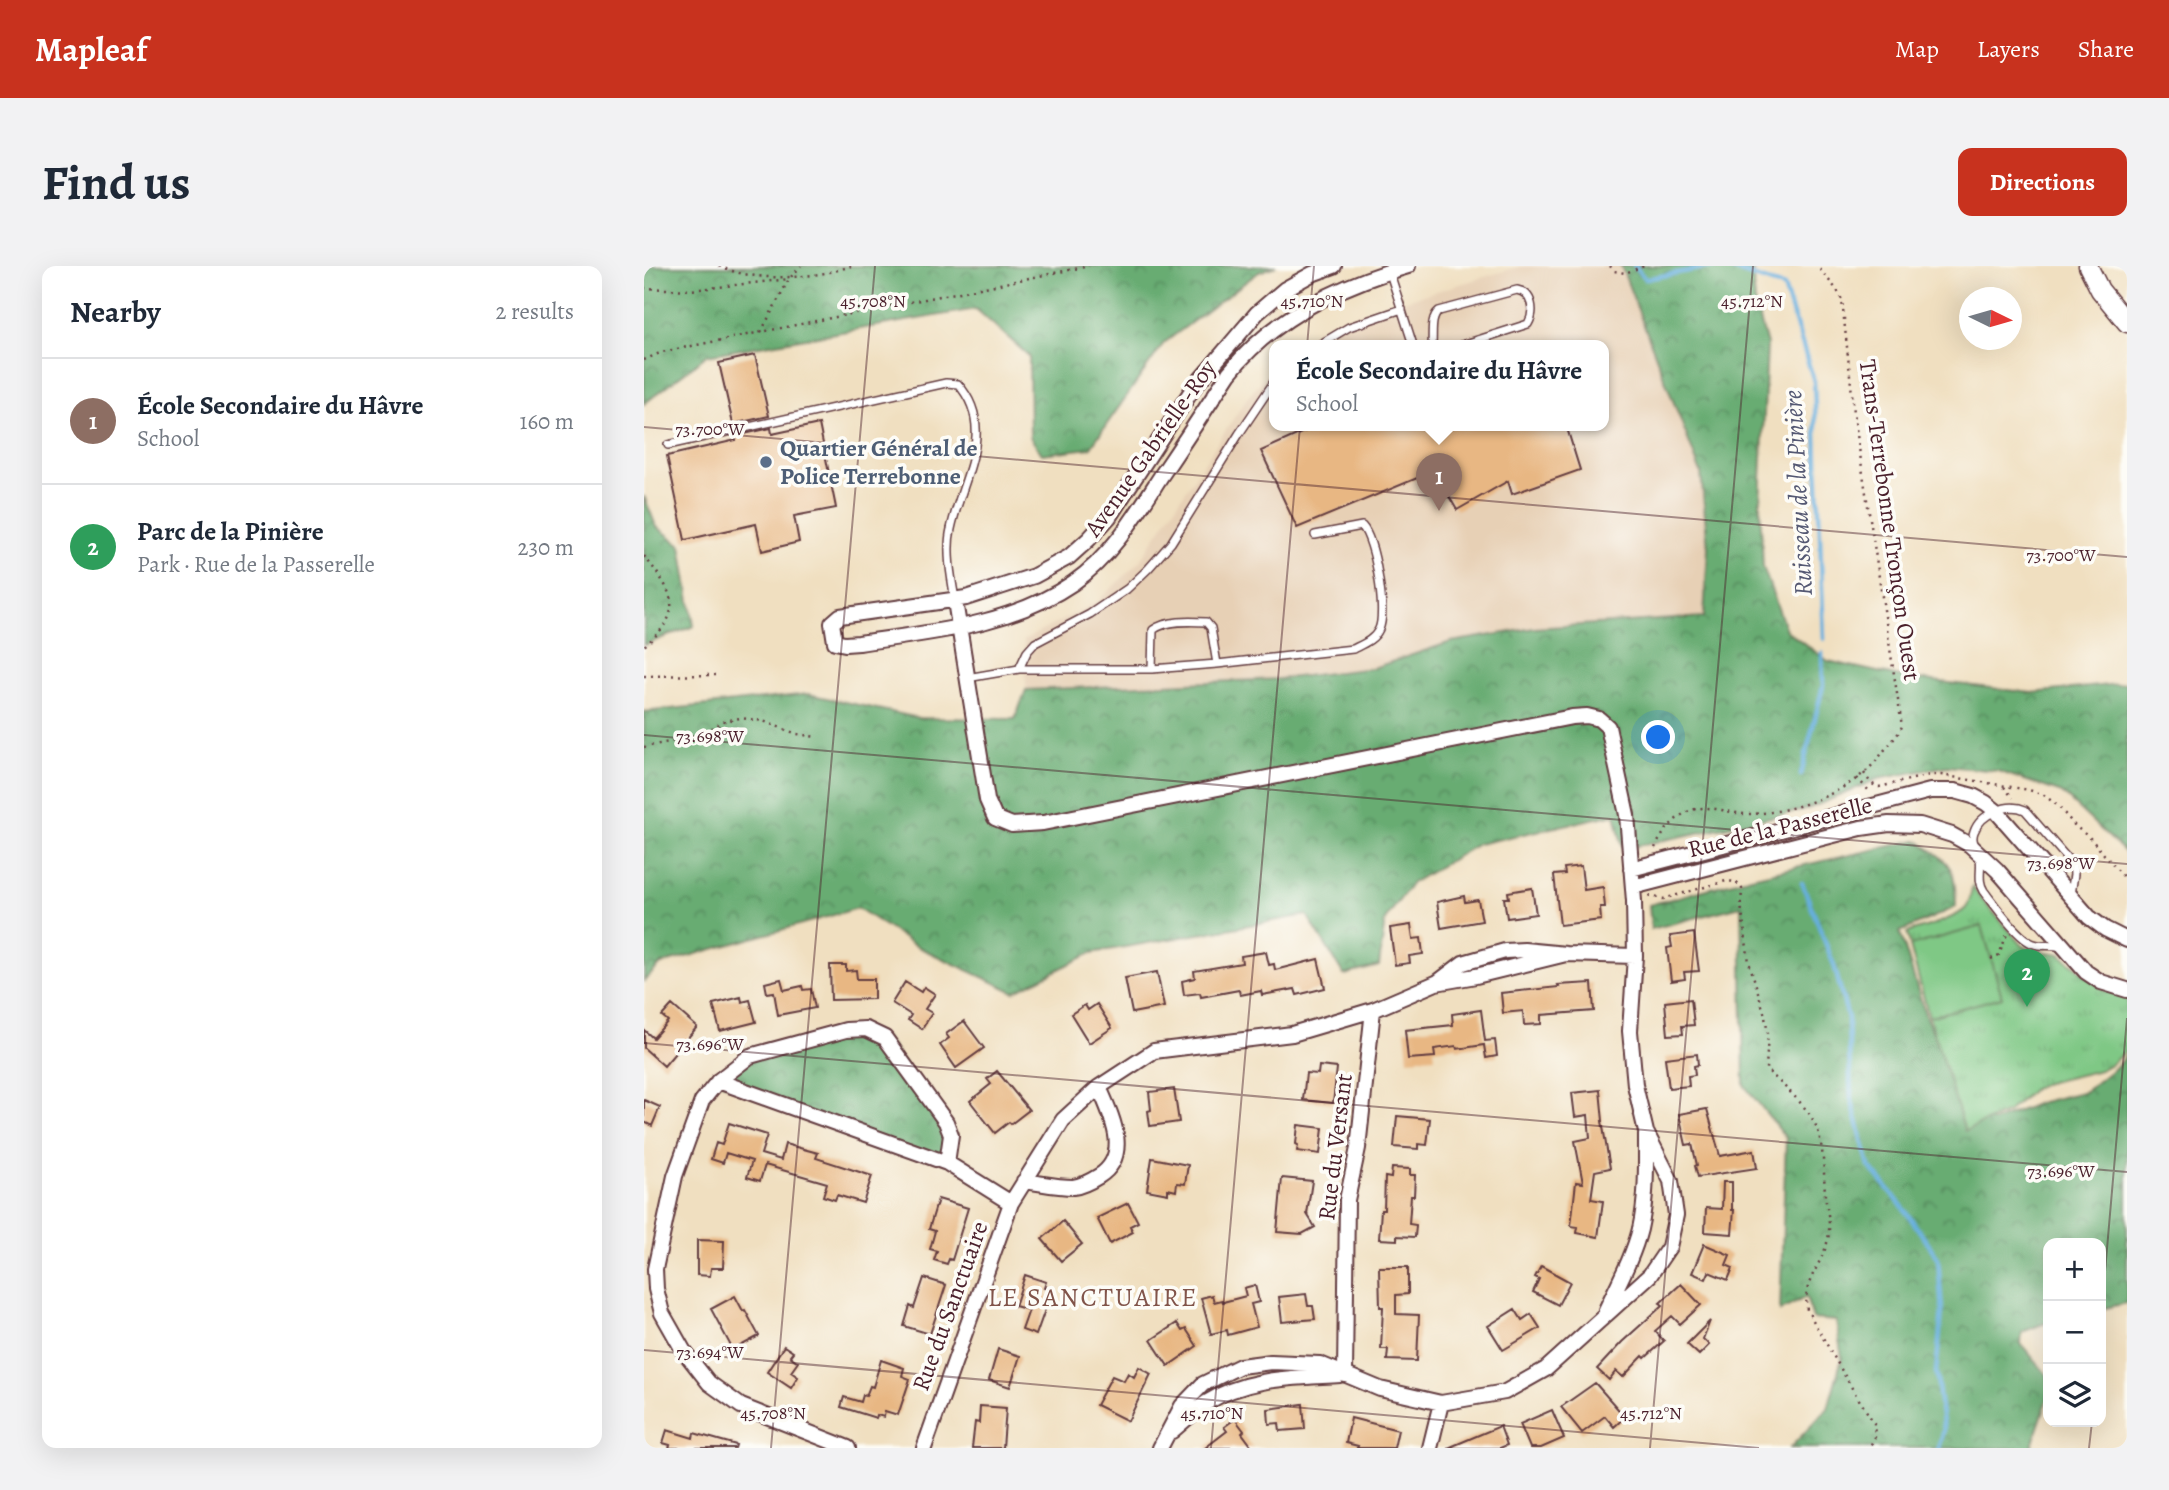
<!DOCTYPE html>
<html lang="en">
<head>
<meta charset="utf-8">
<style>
	:root { --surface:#fff; --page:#f2f2f3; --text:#1f2937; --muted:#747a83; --line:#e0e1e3; --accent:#c8321e }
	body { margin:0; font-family:Alegreya,serif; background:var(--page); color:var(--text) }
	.controls { position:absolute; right:21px; bottom:21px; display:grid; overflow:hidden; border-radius:14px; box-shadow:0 7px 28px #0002 }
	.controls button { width:63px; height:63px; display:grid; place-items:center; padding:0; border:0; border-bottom:2px solid var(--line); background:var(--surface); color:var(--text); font:35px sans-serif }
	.compass { position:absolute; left:1315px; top:21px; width:63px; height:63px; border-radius:50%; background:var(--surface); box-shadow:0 7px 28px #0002; rotate:95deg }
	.you { position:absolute; left:1015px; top:472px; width:24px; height:24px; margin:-18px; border:5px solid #fff; border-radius:50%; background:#1a73e8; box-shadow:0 0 0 10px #1a73e833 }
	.badge { display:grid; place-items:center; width:46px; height:46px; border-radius:50%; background:var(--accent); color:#fff; font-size:23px; font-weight:700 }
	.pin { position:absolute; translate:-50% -58px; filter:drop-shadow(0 2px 4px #0008) }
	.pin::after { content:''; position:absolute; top:37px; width:24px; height:21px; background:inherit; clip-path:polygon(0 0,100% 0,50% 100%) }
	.popup { position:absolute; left:625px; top:74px; width:340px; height:91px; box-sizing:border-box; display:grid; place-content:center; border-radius:14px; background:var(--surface); filter:drop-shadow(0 2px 5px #0005); font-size:23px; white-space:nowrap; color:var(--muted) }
	.popup b { font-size:26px; color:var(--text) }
	.popup::after { content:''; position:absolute; left:50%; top:100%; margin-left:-14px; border:14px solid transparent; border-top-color:var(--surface) }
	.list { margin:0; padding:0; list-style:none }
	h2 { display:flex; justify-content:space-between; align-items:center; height:91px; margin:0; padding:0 28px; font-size:30px }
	h2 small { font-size:23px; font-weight:400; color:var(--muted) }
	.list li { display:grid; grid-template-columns:46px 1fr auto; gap:21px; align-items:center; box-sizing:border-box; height:126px; padding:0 28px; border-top:2px solid var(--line) }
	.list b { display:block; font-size:26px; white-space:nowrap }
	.list p { margin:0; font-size:23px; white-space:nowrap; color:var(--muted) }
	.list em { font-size:23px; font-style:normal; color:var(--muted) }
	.icon { flex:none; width:38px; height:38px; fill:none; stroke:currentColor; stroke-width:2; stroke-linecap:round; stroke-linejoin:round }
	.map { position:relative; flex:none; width:1483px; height:1182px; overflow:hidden; border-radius:14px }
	header { display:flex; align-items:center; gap:42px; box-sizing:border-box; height:98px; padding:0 35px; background:var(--accent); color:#fff }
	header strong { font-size:33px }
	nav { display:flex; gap:38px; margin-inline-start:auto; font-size:24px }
	.intro { display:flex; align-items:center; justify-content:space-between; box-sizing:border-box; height:168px; padding:0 42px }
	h1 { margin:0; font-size:49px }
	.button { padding:18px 32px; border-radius:14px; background:var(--accent); color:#fff; font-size:24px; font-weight:700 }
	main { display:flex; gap:42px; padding:0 42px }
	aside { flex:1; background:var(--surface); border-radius:14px; box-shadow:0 7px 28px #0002 }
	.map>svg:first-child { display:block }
	.built { fill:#e7d0b5 }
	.forest { fill:url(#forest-crowns); stroke:#58664e; stroke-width:2 }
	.park { fill:url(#park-tufts); stroke:#647458; stroke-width:2 }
	.garden { fill:#7fc885; stroke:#647458; stroke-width:2 }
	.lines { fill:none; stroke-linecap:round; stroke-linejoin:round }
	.stream { stroke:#66afde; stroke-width:4.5 }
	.building { fill:#e8b783 }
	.service-casing { stroke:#633c41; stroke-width:10 }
	.minor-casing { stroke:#633c41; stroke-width:18 }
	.tertiary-casing { stroke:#633c41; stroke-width:21 }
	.path { stroke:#633c41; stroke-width:2.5; stroke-dasharray:2 5; stroke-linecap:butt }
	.service { stroke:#fff; stroke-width:7 }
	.minor { stroke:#fff; stroke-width:14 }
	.tertiary { stroke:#fff; stroke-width:18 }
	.ticks { fill:none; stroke:#4a1f2b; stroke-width:2; stroke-opacity:0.45 }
	.service-dot { fill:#5c6f8a; stroke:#fdfcf7; stroke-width:2.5 }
	.labels { text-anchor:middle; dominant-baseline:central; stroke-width:7; stroke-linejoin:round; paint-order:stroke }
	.service-label { font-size:24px; font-weight:bold; fill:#4e5e75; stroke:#fdfcf7; text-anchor:start }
	.street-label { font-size:24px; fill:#4a1f2b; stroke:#fdfcf7 }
	.water-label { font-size:26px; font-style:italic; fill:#555973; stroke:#fdfcf7 }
	.neighbourhood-label { font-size:26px; letter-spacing:2px; fill:#81544a; stroke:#fdfcf7 }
	.ticks-label { font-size:18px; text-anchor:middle; fill:#4a1f2b; stroke:#fdfcf7; stroke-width:7; stroke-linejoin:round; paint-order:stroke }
</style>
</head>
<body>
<header>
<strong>Mapleaf</strong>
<nav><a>Map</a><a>Layers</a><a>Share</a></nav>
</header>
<div class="intro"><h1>Find us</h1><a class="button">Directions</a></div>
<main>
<aside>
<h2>Nearby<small>2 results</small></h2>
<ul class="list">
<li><span class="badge" style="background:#8d6e63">1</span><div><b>École Secondaire du Hâvre</b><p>School</p></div><em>160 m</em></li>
<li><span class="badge" style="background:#2e9e5b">2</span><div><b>Parc de la Pinière</b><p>Park · Rue de la Passerelle</p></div><em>230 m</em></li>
</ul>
</aside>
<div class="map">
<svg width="1483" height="1182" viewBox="0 0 1483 1182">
	<defs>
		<pattern id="forest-crowns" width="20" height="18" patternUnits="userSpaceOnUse" patternTransform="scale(1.75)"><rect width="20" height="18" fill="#67ac72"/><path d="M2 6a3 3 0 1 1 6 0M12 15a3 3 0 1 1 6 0" fill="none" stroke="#578b5e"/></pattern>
		<pattern id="park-tufts" width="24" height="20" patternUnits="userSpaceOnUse" patternTransform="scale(1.75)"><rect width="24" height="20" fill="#7fc885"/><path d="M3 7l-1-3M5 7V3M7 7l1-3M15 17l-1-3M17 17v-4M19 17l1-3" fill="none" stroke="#6fab73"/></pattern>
	</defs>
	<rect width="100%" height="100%" fill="#fdfcf7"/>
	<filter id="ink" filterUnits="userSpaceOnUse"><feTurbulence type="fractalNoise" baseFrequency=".0143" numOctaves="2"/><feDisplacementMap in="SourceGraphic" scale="14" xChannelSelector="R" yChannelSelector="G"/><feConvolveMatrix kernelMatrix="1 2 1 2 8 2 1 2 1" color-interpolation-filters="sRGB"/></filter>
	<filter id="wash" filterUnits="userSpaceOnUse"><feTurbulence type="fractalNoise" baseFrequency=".00686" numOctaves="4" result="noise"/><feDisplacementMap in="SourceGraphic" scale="28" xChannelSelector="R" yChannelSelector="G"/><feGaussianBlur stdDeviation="1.57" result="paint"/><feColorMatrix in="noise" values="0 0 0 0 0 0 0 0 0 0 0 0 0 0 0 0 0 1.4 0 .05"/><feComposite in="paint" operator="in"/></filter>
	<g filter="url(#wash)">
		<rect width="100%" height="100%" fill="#f0dfc0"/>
		<path class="built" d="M877,0H977L1057,207L1064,282L1061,351L890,362L807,376L729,402L635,413L382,424L380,374L453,336L495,296L603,132L630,101V159H959V79H656L695,54Z"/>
		<path class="forest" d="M0,0H632L615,6L520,77L446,182L398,188L386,171L385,90L332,43L63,89L0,138Z
			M977,0H1108L1111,35L1123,79L1116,238L1119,301L1142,364L1184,395L1256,411L1388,427L1483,417V588L1418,527L1354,505L1303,500L1234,513L1164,543L979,583L971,548L834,578L768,617L741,654L735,700L700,709L663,649L447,687L370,726L272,680L214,642L17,698L0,715V446L164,428L275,452L371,453L382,424L635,413L729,402L807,376L890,362L1060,351L1064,282L1057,207Z
			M0,230L12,260L37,279L50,360L0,379Z
			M1273,574C1307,598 1311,598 1312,641L1256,666L1283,754L1326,843L1332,850L1349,856L1394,837L1442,825L1472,801L1483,788V1037L1457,1043V977H1404V1056L1378,1066L1377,1078L1404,1110V1132L1387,1182H1146L1184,1142L1198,1092L1192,1055L1169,1053L1162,1031L1136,1045L1142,872L1100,819L1097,640L1007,663L1005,639L1107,611Z
			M202,764L241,772L302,856L303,897L74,815L106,790Z"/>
		<path class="park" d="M1329,620L1333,628L1378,679L1385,684L1416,688L1460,724L1483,731V784L1467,798L1456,804L1402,817L1389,823L1364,846L1321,865L1285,751L1263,667C1277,662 1312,653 1322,642C1327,635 1326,627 1329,620Z"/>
		<path class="garden" d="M1338,660L1358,731L1285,751L1266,680Z"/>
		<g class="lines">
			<path class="stream" d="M991,0L1001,13L1071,0
				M1079,0L1140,21L1170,115L1180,373
				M1157,509L1179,420L1178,387
				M1158,617L1190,699L1204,752L1207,832L1225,900L1258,940L1294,992L1298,1045L1292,1106L1300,1164L1295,1182"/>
		</g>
		<g id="blocks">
			<path class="building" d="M111,89L125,150L89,158L75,97Z
				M175,158L192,242L150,250L155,276L118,285L112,258L41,274L23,190L92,174L91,170L127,162L128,168Z
				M675,159H922L936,204L868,228L864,215L813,244L790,205L653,262L617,185Z
				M937,600L940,624L959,621L961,641H956L957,654L916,659L910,609L921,608L920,602Z
				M888,622L892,648L863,652L860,632H865L864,626Z
				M820,630L821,636L834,634L838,655L797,662L793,636Z
				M767,659L769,673L777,672L779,688L765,690L766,697L751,699L746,662Z
				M1050,667L1055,705L1040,706L1041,713L1027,715L1023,682L1028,681L1026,670Z
				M622,686L625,699L630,698L631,704L674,693L681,722L653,729L651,723L618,729L617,725L596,729L595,724L557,731L556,727L540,729L538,715L551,712L550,705L598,697L597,690Z
				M186,699H202V705L212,704L213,713H230V733L187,734Z
				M513,706L520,741L488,747L481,712Z
				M137,713L140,724L158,720L159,724L167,723L171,742L134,749L130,726L123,727L121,717Z
				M261,716L277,726L280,721L291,728L281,743L288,747L278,763L264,754L267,749L248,737Z
				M948,717L950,745L897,749V758L880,759L879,745L859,747L857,727L915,721L914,719Z
				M97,731L98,736L106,734L112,756L76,765L69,738Z
				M1047,733L1050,759L1038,760L1039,768L1024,769L1021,736Z
				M453,738L468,762L445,777L427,748L441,739L444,744Z
				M28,739L53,761L20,800L0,782V764L9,772L24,755L18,750Z
				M837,744L841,775L851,774L853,790L842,792L840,779L813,783L812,780L790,783L791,791L764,793L761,764L809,759L808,748Z
				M320,755L340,782L312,802L296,779L305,772L302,768Z
				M1053,788L1054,799L1050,800L1051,809L1044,810L1045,820L1025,822L1021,792Z
				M675,800L693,802L689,837L659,834L662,807L674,808Z
				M353,805L385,844L367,858L365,856L351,867L326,835L347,818L343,813Z
				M530,823L535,856L506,860L504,845L507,844L505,826Z
				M956,824L959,855H958L966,902L951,905L947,933L959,935L954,971L933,967L934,961L927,960L932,916L939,917L931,875L946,872L944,849L931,851L928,827Z
				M0,834L16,841L8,860L0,856Z
				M1063,843L1076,890L1110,884L1113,902L1054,911L1051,900L1053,899L1048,878L1042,879L1035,848Z
				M753,850L786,853L783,879L774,878V883L750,881Z
				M85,857L123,869L117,888L137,894L141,878L174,887L172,892L228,910L219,937L193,929L191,934L179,930L183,917L121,899L116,915L103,911L108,895L82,887L79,897L67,893L72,877L78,879Z
				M654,859L679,862L676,888L653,885L654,879L652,878Z
				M508,892L544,899L541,918L533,917L532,925L524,923V928L503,924Z
				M748,902L766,903V909H771L770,930H767L765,958L772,959L771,971L753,970V974L735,973L737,944H740L741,911L747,912Z
				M638,912L668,915L663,948L671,961L658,968L633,966Z
				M1079,916H1088V944H1090L1088,968L1061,966L1062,942L1078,943Z
				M294,933L324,942L308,994L305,993L303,998L290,994L293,985L286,983L291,965L285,963Z
				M484,937L494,956L486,960L489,966L466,978L453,952Z
				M419,955L438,978L417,995L398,973Z
				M53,974L80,975L79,1002H67L66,1010L53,1009Z
				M1060,978L1086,989L1082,999L1089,1002L1084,1014L1065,1006L1062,1013L1048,1007Z
				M897,1000L926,1016L914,1039L889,1026L895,1013L891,1011Z
				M735,1001H764V1028L752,1029V1048L775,1049L773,1095L743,1094L744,1083H737L739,1041H736Z
				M381,1009L402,1016L400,1022L405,1023L402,1031L407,1032L404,1042L402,1041L392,1069L378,1064L385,1044L371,1040Z
				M280,1012L302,1019L286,1068L260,1060L266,1040L270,1042Z
				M1037,1018L1057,1039L1036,1058L1028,1050L1011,1065L1020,1075L1001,1092L999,1090L979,1111L972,1105L965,1114L953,1103L978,1076L1019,1039L1016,1037Z
				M611,1019L615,1036L607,1038L613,1061L584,1069L583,1064L567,1068L557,1032L568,1029L570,1036L578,1034L579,1036L602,1030L600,1022Z
				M662,1028L664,1040H669L671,1053L638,1056L635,1031Z
				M91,1030L99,1045L101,1044L115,1070L89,1084L67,1043Z
				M871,1043L878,1054L887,1048L896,1062L859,1084L844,1060Z
				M1066,1055L1059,1073L1065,1079L1055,1089L1043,1078Z
				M533,1057L538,1065L542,1063L553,1080L524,1100L507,1074Z
				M140,1080L149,1086L146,1090L154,1096L147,1106L154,1111L147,1122L123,1106Z
				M354,1083L376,1090L366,1121L345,1114Z
				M237,1094L260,1102L258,1110L266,1113L254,1149L241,1145L240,1151L233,1149L232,1152L197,1141L200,1131L217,1136L219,1129L222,1130L226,1120L229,1121Z
				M495,1101L507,1108L484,1155L452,1139L468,1110L480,1115L484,1107L490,1111Z
				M951,1117L981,1151L970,1161L961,1150L938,1167L917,1141Z
				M659,1138L661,1163L636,1165L635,1157L625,1158L624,1143Z
				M336,1140L362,1142L359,1182H328L331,1156L335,1157Z
				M908,1144L920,1172L897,1182H886L876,1158Z
				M707,1152L754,1164L750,1182H713L714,1180L702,1177Z
				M591,1153L600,1165L598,1167L609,1182H561L583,1165L580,1161Z
				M856,1160L863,1179L856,1182H804Z
				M23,1164L49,1172L50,1167L92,1179L91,1182H25L26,1179L19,1177Z"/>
		</g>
	</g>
	<g filter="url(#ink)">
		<use href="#blocks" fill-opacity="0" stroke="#633c41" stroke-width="2"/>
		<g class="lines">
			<g class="service-casing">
				<path id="service" d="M745,4L769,79
					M675,79L705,61L758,43
					M788,79C789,68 786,52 795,45L873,24C889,27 891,46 884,58L818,79
					M630,116L595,168L527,277L504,303L483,323L446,348L391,377L383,386L375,403H508L573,398L709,383C719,378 730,374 735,363C743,346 731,274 718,260L671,269
					M24,179L302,117L314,118C354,163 317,214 307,263C302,284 307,311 311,333
					M508,403L509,364C522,354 546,355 562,356L567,362L573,398
					M323,412L375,403
					M1417,681C1408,678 1398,681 1390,678C1374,673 1350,638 1340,625C1333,614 1338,604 1336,592C1334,583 1326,576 1330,566C1336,548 1364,536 1381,544L1429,599L1430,608L1427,629"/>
			</g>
			<g class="minor-casing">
				<path id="minor" d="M690,0L668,8L641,23L613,47L550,121L465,251L445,273L425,291L390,310L322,332L196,350L188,357L191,376L201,378L215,377C288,366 366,360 429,317C468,290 492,249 517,210C540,176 563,141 585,107C630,51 696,19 764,0
					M311,335L343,534L351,552L368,559L399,557L928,451L943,450L955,453L964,461L983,549L990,635L991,690L986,765L991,819L1002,866L1027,915L1032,949L1025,981L1006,1009L902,1103L861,1126L797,1137L736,1123L676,1098L627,1096L596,1100L559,1118L538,1140L516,1182
					M987,603L1286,525H1311L1329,530L1342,537L1352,545L1445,651L1461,663L1483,674
					M989,621L1217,562L1245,558L1276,559L1308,569L1326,579L1353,604L1442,706L1457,716L1483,724
					M794,716L819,697L861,685L880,684L922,688L991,690
					M74,815L106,790L202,764L222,763L241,772L302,856L307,869L303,897
					M380,915C396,917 413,921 429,921C438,920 447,915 455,910C488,889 467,849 455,821
					M962,1044C974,1018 989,991 996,963C1003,932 1002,900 1002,869
					M701,1109L703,934L714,882L729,744
					M528,1165C539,1156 550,1145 562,1137C603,1111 650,1112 696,1109
					M204,1182L97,1140L65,1117L39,1084L18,1047L12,1023L11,1003L31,910L58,835L74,815L303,897L367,937
					M280,1182L367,937L419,854L455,821L510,785L648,768L729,744L792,717L832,710L922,688
					M786,1182L797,1137"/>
			</g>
			<g class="tertiary-casing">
				<path id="tertiary" d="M1444,0L1456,24L1483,57"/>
			</g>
			<path class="path" d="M75,0C110,17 171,13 207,0
				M966,0L970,5L981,7L1000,0
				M0,22L47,24L145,13
				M117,66L145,13L157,0
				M0,94L18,86L445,0
				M0,290C30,327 42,346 0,380
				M0,410L71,409
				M0,481L40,473L66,463L81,455L96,452L119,455L153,468L173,471
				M1220,507C1224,513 1227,519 1235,521L1286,509H1297L1385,524L1400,529L1414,540L1431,560L1446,572L1483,615
				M1213,512L1227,527
				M1360,521L1369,532
				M1011,582C1019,566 1031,550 1048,544C1065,538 1084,547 1101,548C1142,548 1190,532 1221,506C1228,500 1234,493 1239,486C1246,477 1254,470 1258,460L1211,156L1198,34L1193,24L1173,0
				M1005,630L1019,633L1082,615L1092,616L1098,623L1097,639L1105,696L1120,746L1124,767L1122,803C1140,821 1166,841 1174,865C1180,886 1180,909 1181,930C1183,943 1187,960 1184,973C1178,1001 1158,1013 1163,1044L1209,1124L1230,1157L1231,1171L1225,1182
				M1347,693L1355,689L1363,668"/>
			<use href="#service" class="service"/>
			<use href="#minor" class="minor"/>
			<use href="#tertiary" class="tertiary"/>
		</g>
	</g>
	<path class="ticks" d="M0,161L1483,291M0,469L1483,598M0,777L1483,906M1457,1052L1483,752M0,1084L1115,1182M127,1182L231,0M567,1182L670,0M1006,1182L1109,0M1445,1182L1448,1156"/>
	<circle class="service-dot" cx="122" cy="196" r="7"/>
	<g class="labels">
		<g class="service-label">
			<text x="136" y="182">Quartier Général de<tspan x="136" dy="28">Police Terrebonne</tspan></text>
		</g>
		<g class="street-label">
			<text transform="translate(506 182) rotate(-55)">Avenue Gabrielle-Roy</text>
			<text transform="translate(1246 254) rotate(82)">Trans-Terrebonne Tronçon Ouest</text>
			<text transform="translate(1136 561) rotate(-14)">Rue de la Passerelle</text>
			<text transform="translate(691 881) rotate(-83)">Rue du Versant</text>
			<text transform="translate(306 1040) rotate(-70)">Rue du Sanctuaire</text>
		</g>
		<g class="water-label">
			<text transform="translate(1154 227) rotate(-93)">Ruisseau de la Pinière</text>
		</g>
		<g class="neighbourhood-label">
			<text x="449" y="1031">LE SANCTUAIRE</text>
		</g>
	</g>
	<g class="ticks-label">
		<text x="229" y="41">45.708°N</text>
		<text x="668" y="41">45.710°N</text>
		<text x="1108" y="41">45.712°N</text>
		<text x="66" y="169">73.700°W</text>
		<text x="1417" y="295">73.700°W</text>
		<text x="66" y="476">73.698°W</text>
		<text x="1417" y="603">73.698°W</text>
		<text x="66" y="784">73.696°W</text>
		<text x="1417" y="911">73.696°W</text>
		<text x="66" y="1092">73.694°W</text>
		<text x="129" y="1153">45.708°N</text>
		<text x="568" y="1153">45.710°N</text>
		<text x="1007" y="1153">45.712°N</text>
	</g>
</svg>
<div class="controls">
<button>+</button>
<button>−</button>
<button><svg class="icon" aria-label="layers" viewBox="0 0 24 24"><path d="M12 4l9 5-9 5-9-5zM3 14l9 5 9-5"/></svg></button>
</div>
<svg class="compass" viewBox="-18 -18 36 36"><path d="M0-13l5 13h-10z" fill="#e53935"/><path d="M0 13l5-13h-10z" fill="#747a83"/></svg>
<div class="you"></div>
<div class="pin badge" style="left:795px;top:245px;background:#8d6e63">1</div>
<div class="popup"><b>École Secondaire du Hâvre</b>School</div>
<div class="pin badge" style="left:1383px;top:741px;background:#2e9e5b">2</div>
</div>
</main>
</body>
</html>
